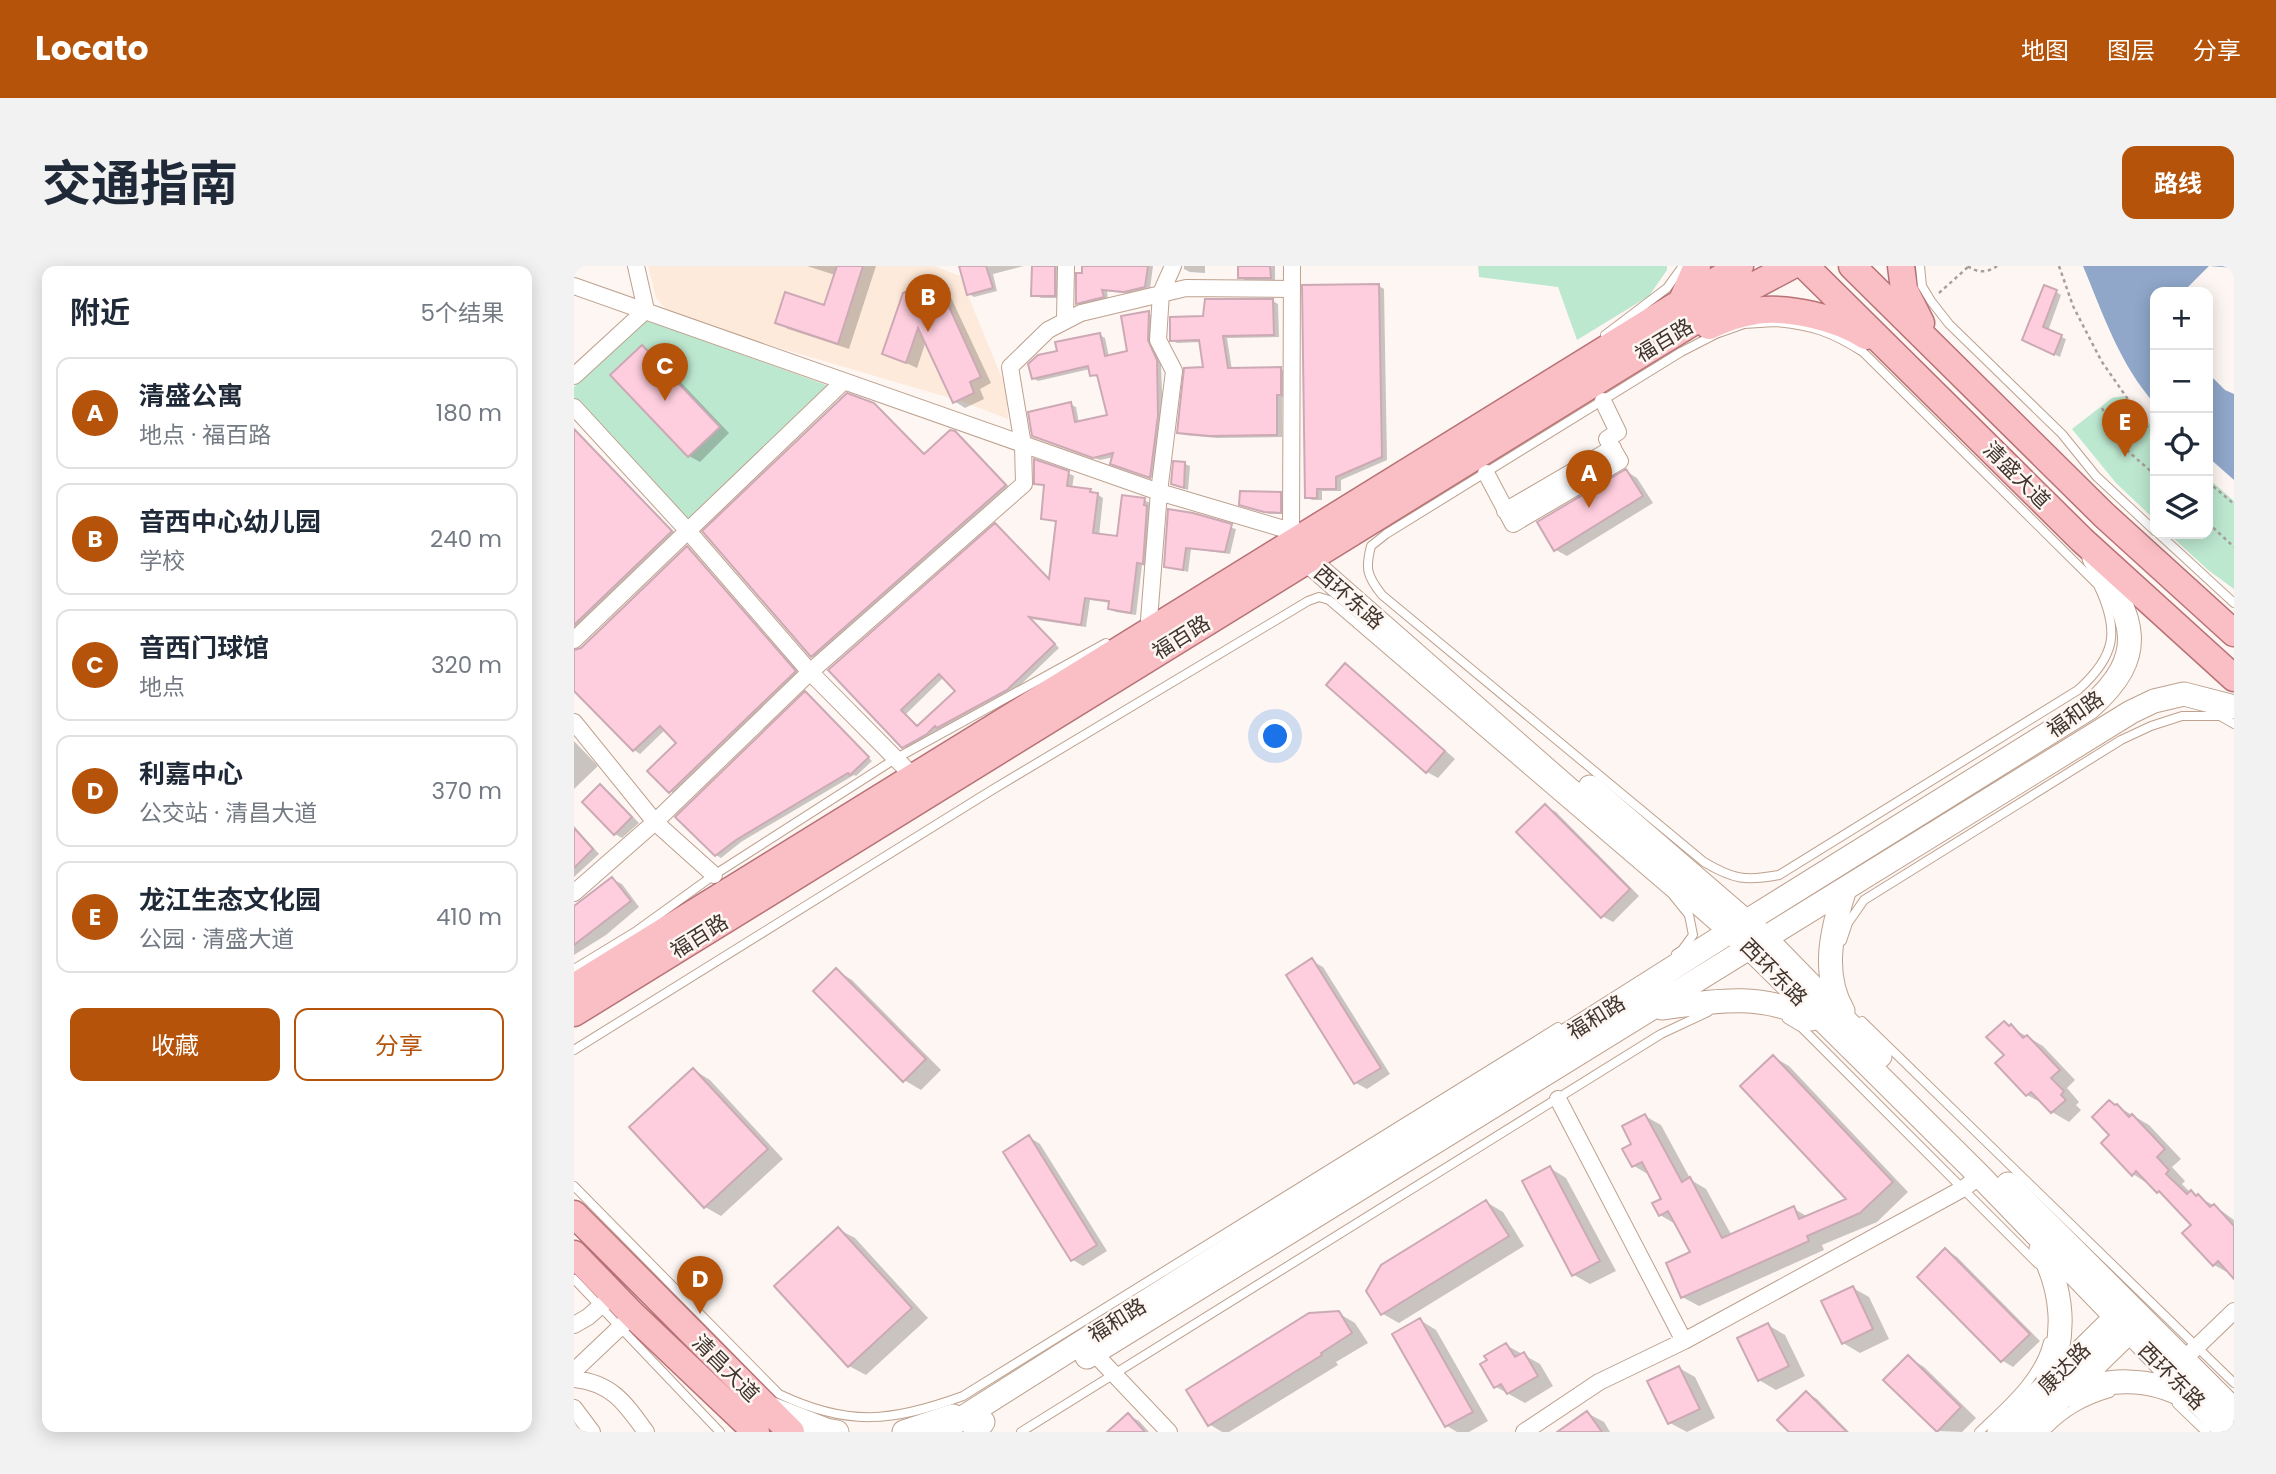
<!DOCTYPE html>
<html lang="zh">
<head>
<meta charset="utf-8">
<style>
	:root { --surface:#fff; --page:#f2f2f3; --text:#1f2937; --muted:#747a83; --line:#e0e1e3; --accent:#b45309 }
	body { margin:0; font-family:Poppins,"Noto Sans SC",sans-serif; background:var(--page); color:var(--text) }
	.controls { position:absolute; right:21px; top:21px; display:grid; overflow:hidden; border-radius:14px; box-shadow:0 4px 18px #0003 }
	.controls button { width:63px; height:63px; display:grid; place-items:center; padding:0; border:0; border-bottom:2px solid var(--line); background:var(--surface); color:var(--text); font:35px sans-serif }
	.you { position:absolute; left:702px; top:471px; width:24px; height:24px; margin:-18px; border:5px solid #fff; border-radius:50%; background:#1a73e8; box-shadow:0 0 0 10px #1a73e833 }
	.badge { display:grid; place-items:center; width:46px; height:46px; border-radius:50%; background:var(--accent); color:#fff; font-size:23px; font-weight:700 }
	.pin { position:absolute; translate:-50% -58px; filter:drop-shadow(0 2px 4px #0008) }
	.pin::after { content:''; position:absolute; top:37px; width:24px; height:21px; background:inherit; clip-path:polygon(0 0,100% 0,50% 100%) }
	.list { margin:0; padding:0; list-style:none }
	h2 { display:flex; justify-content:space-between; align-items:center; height:91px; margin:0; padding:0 28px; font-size:30px }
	h2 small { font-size:23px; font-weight:400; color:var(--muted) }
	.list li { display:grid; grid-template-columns:46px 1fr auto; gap:21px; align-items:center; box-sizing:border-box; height:112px; margin:0 14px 14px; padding:0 14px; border:2px solid var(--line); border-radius:14px }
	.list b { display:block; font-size:26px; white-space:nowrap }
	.list p { margin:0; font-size:23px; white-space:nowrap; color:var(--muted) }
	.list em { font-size:23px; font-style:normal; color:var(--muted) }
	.actions { display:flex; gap:14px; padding:21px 28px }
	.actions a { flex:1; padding:16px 0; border:2px solid var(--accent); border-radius:14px; text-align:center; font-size:24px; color:var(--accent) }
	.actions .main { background:var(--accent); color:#fff }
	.icon { flex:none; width:38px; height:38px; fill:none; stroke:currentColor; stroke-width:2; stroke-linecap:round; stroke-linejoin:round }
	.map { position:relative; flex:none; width:1660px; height:1166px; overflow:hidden; border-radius:14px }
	header { display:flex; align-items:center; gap:42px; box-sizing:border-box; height:98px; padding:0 35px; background:var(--accent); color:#fff }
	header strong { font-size:33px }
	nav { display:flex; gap:38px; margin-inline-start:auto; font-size:24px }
	.intro { display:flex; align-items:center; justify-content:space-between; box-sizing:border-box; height:168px; padding:0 42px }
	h1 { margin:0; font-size:49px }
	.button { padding:18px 32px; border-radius:14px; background:var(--accent); color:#fff; font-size:24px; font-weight:700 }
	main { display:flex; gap:42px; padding:0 42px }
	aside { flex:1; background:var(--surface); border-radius:14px; box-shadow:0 4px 18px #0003 }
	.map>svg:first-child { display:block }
	.education { fill:#feeada }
	.green { fill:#bde8d0 }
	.water { fill:#90a7ca }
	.shadow { fill:#0003; fill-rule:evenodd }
	.building { fill:#fecede; stroke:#ccaab5; stroke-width:2; fill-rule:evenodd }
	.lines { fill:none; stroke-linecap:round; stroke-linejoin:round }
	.lane-casing { stroke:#bea18e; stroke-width:10 }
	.street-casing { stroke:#bea18e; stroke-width:18 }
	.secondary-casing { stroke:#bea18e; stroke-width:25 }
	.primary-casing { stroke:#b77276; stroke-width:29 }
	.path { stroke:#a99f9a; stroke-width:2.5; stroke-dasharray:3.5 3.5; stroke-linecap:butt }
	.lane { stroke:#fff; stroke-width:8 }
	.street { stroke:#fff; stroke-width:16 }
	.secondary { stroke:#fff; stroke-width:23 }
	.primary { stroke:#fabfc5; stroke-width:26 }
	.labels { text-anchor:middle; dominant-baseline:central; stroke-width:5; stroke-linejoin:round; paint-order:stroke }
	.street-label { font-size:21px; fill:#40342c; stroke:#fdf6f2 }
</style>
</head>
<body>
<header>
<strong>Locato</strong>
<nav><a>地图</a><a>图层</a><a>分享</a></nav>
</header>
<div class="intro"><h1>交通指南</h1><a class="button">路线</a></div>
<main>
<aside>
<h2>附近<small>5个结果</small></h2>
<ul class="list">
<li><span class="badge">A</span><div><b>清盛公寓</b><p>地点 · 福百路</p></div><em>180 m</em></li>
<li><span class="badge">B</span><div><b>音西中心幼儿园</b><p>学校</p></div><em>240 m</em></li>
<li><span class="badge">C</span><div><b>音西门球馆</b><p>地点</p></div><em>320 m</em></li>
<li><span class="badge">D</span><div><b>利嘉中心</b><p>公交站 · 清昌大道</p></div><em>370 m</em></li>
<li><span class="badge">E</span><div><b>龙江生态文化园</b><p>公园 · 清盛大道</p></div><em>410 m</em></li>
</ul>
<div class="actions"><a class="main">收藏</a><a>分享</a></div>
</aside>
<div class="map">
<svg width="1660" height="1166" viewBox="0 0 1660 1166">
	<rect width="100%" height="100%" fill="#fdf6f2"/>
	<path class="education" d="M74,0H360L386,10L432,122L434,153L390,136L99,51L82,32Z"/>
	<path class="green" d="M904,0H1093V4L1075,30L1003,74L984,21L905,11Z
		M70,53L255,120L113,255L0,131V121Z
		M1550,130L1581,164V254L1542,217L1498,163L1538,132Z
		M1634,212L1660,235V323L1634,304L1595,268H1634Z"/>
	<path class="water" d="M1509,0H1660V2L1635,0L1609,26H1581V138C1546,99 1529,48 1509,0Z
		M1634,107L1651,124L1660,128V214L1634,191Z"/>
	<path class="shadow" d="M233,0H302L275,83L214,63L203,56L251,41L261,9Z
		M386,0H450L419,8L423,25L400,31L395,28Z
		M462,0H488L486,32H467L461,29Z
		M510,0H579L576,23L556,28L533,25L534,33L509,40L504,37Z
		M610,0H631V7L616,6L610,3Z
		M666,0H701V14H671L666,11Z
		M362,14L372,21L417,117L406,123L410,133L391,142L380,135L352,75L343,102L310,87Z
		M805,20L810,23L813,194L767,214V225H748V234H738L732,231Z
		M1482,26L1487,29L1474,65L1492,73L1486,91L1455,76Z
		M699,35L704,38L705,71L653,72L658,104L707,103L712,106V131H708V171L643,172L610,169L605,166L631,103L627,76L603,77L598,74L630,52Z
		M574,47L579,50L578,78L587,98L589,152L581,213L543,200L540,191L526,194L466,172L496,138L502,141L505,157L535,150L526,112L518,109L516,103L464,115L459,112L485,86L526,69L531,72L535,91L555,86Z
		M68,81L79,87L155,167L126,196L115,190Z
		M299,139L307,143L352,189L380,167L388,171L438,224L245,394L238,390Z
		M0,162L103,269L0,366Z
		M611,198L616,200L614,224L598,218Z
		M1052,205L1063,212L1079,237L993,290L982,284Z
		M494,207L500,210L498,222L516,224L529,232L525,270L544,272L570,234L576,237L575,243L579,245L574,300L568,299L562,349L542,346L536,343L537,337L516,334L512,361L457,353L485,382L439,426L370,464L368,462L359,471L335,484L329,480L257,404L421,259L477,314L484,257L469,252L472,221L462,217ZM370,411L383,425L345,461L332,448Z
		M706,228L711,230V248H696L672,241Z
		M596,245L662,263L656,288L617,283L614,306L592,300Z
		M113,282L119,286L226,409L102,530L76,505L105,477L92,463L66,488L60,484L0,423V385L8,383Z
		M772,399L782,406L881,493L864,512L853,506Z
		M231,427L298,495L282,510L280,509L248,528L167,576L147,592L142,589Z
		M0,475L24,500L0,523Z
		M26,520L34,525L65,557L48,572L41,568Z
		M971,540L982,546L1065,630L1039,656L1028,650Z
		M0,560L25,588L0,611Z
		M38,613L48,618L65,641L32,669L0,689V641Z
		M738,695L749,701L816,808L793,823L782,817L715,709Z
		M262,704L278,714L367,804L347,824L330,814Z
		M1430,757L1469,780L1501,814L1493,822L1505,836L1502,839L1507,844L1495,856L1478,846L1470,838L1453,829L1424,797L1432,789Z
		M1199,791L1215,800L1334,926L1303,956L1248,979L1250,984L1125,1040L1108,1031L1118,987L1103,959L1086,949L1089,933L1077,910L1060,900V878L1071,850L1087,859L1117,914L1132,923L1158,970L1219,942L1234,951L1275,933Z
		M120,804L136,814L209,893L147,950L131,941Z
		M1543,840L1575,859L1607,893L1598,901L1611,915L1608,918L1617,927L1641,940L1660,954V1010L1640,999L1619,959L1593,930L1559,908L1538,869Z
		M455,871L466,878L533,985L509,1000L499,994Z
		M976,902L992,912L1042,1005L1016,1018L1000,1009Z
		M912,936L929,946L950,980L825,1057L809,1048Z
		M264,963L281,972L354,1052L292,1109L275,1100Z
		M1372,984L1383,991L1466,1075L1439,1101L1429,1095L1345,1011Z
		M1279,1022L1295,1031L1315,1073L1286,1087L1269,1077Z
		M764,1047L781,1057L794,1077L762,1096L764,1099L655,1166H648L635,1158Z
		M846,1054L862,1064L914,1155L895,1166H883L873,1160Z
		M1194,1059L1211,1069L1231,1110L1202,1124L1185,1114Z
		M932,1079L966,1098L979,1120L951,1137L922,1121L908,1099Z
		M1334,1091L1350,1101L1402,1152L1388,1166L1363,1165Z
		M1105,1102L1121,1111L1141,1152L1113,1166L1096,1157Z
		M1232,1127L1243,1133L1275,1166H1218Z
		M1013,1147L1030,1156L1036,1166H988Z
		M554,1149L565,1155L575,1166H536Z"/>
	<path class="building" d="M263,0H289L264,78L201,57L211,26L250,39Z
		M385,0H412L419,22L393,29Z
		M458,0H481V30H457Z
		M508,0H574L571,21L550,26L528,24L530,31L502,38V7H508Z
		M664,0H696L697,12H664Z
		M362,12L407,111L396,116L400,127L379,137L344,62L332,97L308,88L329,27Z
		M805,18L808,191L762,211V223H743V232H731L728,19Z
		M1470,19L1483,24L1469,61L1488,69L1480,89L1448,74Z
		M631,33H699L700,69L649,70L654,102L707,101V129H703V169L636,170L603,167L610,102L629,101L625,74L596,75V51L629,50Z
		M575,45L574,74L583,94L584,149L576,212L536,198L539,187L519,192L458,170L454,146L497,136L501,156L533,149L523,109L516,110L514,100L458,113L454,98L464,89L483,85L481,76L526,67L531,90L553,85L547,50Z
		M68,79L146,161L114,191L36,109Z
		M273,127L300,137L350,188L376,164L381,165L432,219L237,391L128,265Z
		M0,163L98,265L0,359Z
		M460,193L495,205L493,220L517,223L516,226L524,227L519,267L543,270L548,229L571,232L570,239L573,240L569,298L563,297L557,347L534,343L535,335L511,332L507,359L455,351L481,378L433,424L363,462L361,460L353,468L328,482L254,404L421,257L475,313L482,255L467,253L470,219L460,218ZM365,408L381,425L343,460L327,444Z
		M599,195L611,196L610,222L597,218Z
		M1052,203L1069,230L980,285L963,256Z
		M666,225L707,226V247L690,246L665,239Z
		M594,243L619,247L658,258L651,286L612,282L609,304L590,301Z
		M113,280L222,405L95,527L73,505L102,477L86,460L59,485L0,425V384L7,382Z
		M771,397L871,485L852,507L752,419Z
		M231,425L295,491L276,509L274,507L242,526L162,574L141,590L101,551Z
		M26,518L58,551L40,569L8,536Z
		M971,538L1056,623L1027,652L942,566Z
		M0,562L19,583L0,602Z
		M38,611L57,635L0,679V640Z
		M738,692L807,802L780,818L712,709Z
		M262,702L352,793L329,816L239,725Z
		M1430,755L1435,760L1437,758L1449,772L1453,769L1486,804L1477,812L1490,825L1487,829L1492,834L1477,847L1457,826L1452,830L1421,797L1430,789L1412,771Z
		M1199,789L1319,916L1286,947L1233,970L1235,975L1107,1032L1092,997L1116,986L1094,945L1085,950L1078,937L1087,933L1068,896L1058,901L1048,883L1057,878L1048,860L1071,848L1108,916L1116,911L1148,972L1220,940L1225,953L1272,933L1166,820Z
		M119,802L194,883L130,942L55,861Z
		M1535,834L1541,839L1543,838L1555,851L1558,848L1591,883L1583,891L1595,904L1592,908L1613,928L1617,924L1622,930L1624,928L1636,941L1640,938L1660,960V1013L1644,995L1639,1000L1608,967L1617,959L1585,925L1583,927L1562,905L1558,910L1527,877L1535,869L1518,851Z
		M455,869L523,979L497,995L429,886Z
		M976,900L1026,995L998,1010L948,915Z
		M912,934L935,970L807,1049L792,1025L807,999Z
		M264,961L338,1042L274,1101L200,1020Z
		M1371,982L1456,1068L1427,1096L1343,1011Z
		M1279,1020L1299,1063L1268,1078L1247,1035Z
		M765,1045L778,1067L747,1087L748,1089L634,1160L612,1124L735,1047Z
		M846,1052L899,1146L871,1161L818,1068Z
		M1194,1057L1215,1100L1184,1115L1163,1072Z
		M932,1077L941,1091L950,1086L964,1110L933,1128L927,1118L920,1122L906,1098L913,1094L910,1090Z
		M1334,1089L1387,1141L1363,1166L1309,1114Z
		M1105,1100L1126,1143L1094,1158L1073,1115Z
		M1232,1125L1273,1166H1215L1203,1154Z
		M1013,1145L1028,1166H983Z
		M554,1147L571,1166H533Z"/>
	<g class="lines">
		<g class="lane-casing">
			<path id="lane" d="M1346,0L1348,20L1357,35L1375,58L1488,168L1522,210L1581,265
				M1201,56C1239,60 1256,65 1289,86L1524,319C1546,365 1542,390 1504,424L1205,609C1172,615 1160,614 1130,596L808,329C793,310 791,303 797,280L812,268L1107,86L1142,68L1170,58Z
				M1031,69L1093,22L1109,0
				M1585,268L1660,337
				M1268,675L1274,657L1290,634L1547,474L1577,460L1608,450H1646L1660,458
				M0,703L61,666L140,609L321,493L532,377
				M1213,753L1228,762L1464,998
				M1288,755L1660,1117
				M0,784L418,524L734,335L745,331L755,334L1098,628L1115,649L1119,669L1108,684L1102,688
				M0,920L205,1128C274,1161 318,1156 389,1130L984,761
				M0,1013L146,1166
				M1603,1138L1632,1166
				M447,1166L1087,768L1134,746
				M1405,1166C1432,1140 1465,1113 1474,1076
				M1471,1166C1490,1146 1509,1135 1536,1127"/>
		</g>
		<g class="street-casing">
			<path id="street" d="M0,20L585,226L717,265L722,274
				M491,54L492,0
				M0,110L72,44L62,0
				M0,141L114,265L236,406L340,511
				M912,207L939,258L1046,195L1033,173L1044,166L1029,135
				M931,245L1039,182
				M717,265L718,0
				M575,354L585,226L600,105L584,74L587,27L599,0
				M0,374L269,116
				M0,456L81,556L140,609
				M0,627L81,556L236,406L450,218L449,179L436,101L474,64L507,47L612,22L718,23
				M984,833L1110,1075
				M0,1059L14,1051L39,1029
				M520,1087L595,1166
				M1610,1093L1660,1045
				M0,1105L59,1049
				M0,1113C38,1117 51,1137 72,1166
				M0,1142L18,1166
				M950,1166L1025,1116L1110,1075L1390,922L1406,910"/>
		</g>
		<g class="secondary-casing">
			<path id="secondary" d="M721,283L1175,681L1406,910L1653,1166
				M1016,521L1190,671L1306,790
				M1088,742C1139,735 1190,726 1238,753
				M1269,745C1247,707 1258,663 1271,623
				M1434,918L1660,1144
				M1467,983C1489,1024 1493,1070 1474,1111
				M513,1091L1557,446L1580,435L1610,428L1660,441
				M1494,1129C1531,1111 1577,1111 1613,1132
				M193,1141L252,1164L263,1166
				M330,1166L379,1150
				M366,1166L1157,665L1515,442C1576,389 1560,352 1520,292
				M401,1166L409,1156
				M1425,1166L1552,1041
				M1452,1166L1565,1056"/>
		</g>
		<g class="primary-casing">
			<path id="primary" d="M1231,0L1508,274L1660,412
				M1278,0L1530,249L1660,367
				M1327,0L1330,23L1347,57
				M1107,37L1123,0
				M1135,60C1150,53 1165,47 1182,45C1214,40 1264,52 1292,70
				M0,721L1166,0
				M0,747L1054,96L1170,25L1217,0
				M0,948L217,1166
				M0,988L59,1049L182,1166"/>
		</g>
		<path class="path" d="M1394,0C1402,7 1414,7 1423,0
			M1485,0L1499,40L1517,75L1528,96L1574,162L1581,169
			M1365,27L1394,1
			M1528,142L1546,178L1581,209
			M1634,216L1660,238
			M1634,257L1660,281"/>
		<use href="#lane" class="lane"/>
		<use href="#street" class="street"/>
		<use href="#secondary" class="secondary"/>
		<use href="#primary" class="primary"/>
	</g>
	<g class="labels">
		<g class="street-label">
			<text transform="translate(1090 74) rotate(-31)">福百路</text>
			<text transform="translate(1443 209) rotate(45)">清盛大道</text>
			<text transform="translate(775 331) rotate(41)">西环东路</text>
			<text transform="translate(607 371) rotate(-32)">福百路</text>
			<text transform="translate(1501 448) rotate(-35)">福和路</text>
			<text transform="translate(125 670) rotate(-32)">福百路</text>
			<text transform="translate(1200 706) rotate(45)">西环东路</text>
			<text transform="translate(1022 751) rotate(-32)">福和路</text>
			<text transform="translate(543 1054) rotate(-32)">福和路</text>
			<text transform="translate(152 1102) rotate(45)">清昌大道</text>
			<text transform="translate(1490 1102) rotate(-45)">康达路</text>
			<text transform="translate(1598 1110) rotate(45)">西环东路</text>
		</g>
	</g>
</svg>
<div class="controls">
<button>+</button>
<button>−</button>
<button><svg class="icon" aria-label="locate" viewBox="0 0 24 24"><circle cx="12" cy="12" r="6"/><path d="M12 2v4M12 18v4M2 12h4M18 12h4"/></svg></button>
<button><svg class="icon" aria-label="layers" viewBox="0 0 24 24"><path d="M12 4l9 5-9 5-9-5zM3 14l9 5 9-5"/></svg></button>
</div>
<div class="you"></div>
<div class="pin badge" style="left:1015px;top:242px">A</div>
<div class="pin badge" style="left:354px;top:66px">B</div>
<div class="pin badge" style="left:91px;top:135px">C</div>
<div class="pin badge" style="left:126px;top:1048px">D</div>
<div class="pin badge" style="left:1551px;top:191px">E</div>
</div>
</main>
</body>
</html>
